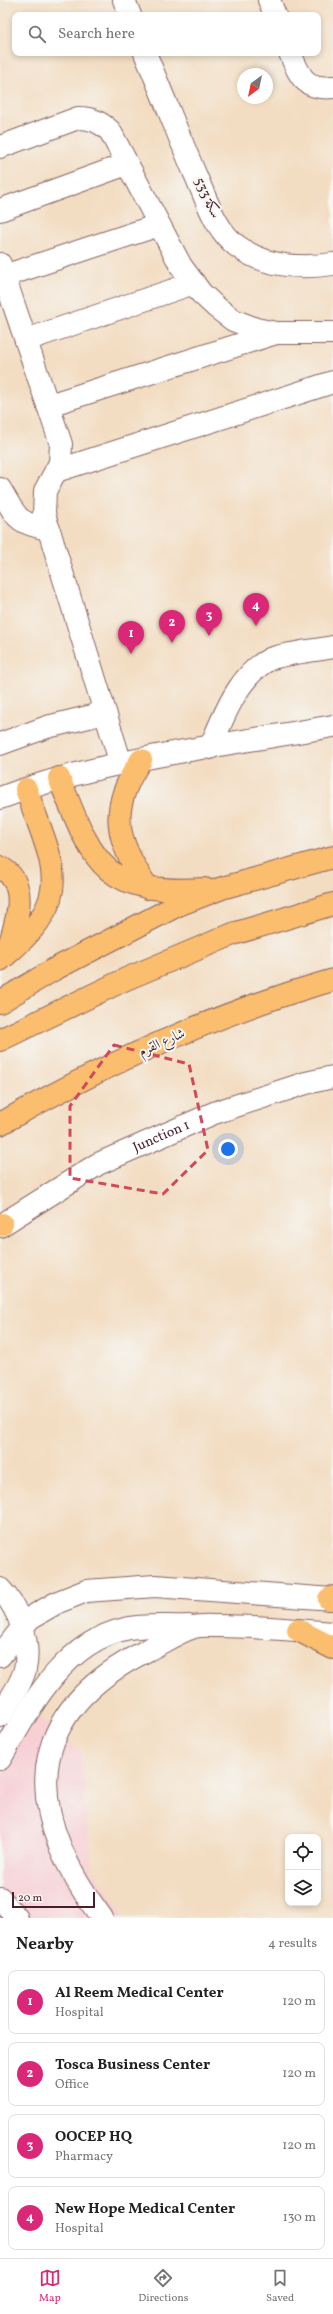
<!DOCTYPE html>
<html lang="en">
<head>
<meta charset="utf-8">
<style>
	:root { --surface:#fff; --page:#f6f6f6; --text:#222; --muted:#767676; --line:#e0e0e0; --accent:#db2777 }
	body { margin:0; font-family:Vollkorn,Amiri,serif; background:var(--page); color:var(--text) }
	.controls { position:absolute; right:12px; bottom:12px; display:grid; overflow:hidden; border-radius:8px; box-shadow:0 2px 6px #0003 }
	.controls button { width:36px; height:36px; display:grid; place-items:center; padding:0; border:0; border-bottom:1px solid var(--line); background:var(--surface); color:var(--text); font:20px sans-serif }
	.compass { position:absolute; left:237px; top:68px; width:36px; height:36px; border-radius:50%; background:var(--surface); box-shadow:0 2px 6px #0003; rotate:213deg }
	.scale { position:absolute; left:12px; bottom:10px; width:83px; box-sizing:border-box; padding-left:4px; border:2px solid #4a1f2b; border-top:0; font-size:11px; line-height:14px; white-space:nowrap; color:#4a1f2b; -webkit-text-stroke:3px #f6f6f2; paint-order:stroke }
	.you { position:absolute; left:228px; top:1149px; width:14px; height:14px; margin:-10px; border:3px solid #fff; border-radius:50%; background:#1a73e8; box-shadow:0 0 0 6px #1a73e833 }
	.badge { display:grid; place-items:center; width:26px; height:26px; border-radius:50%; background:var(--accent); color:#fff; font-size:13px; font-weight:700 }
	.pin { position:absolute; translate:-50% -33px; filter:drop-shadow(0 1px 2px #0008) }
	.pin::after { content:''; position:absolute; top:21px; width:14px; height:12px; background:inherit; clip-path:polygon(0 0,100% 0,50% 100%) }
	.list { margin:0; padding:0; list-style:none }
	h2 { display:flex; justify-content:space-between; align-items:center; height:52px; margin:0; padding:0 16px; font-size:17px }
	h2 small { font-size:13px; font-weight:400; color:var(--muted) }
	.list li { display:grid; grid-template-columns:26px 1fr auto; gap:12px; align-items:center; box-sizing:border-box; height:64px; margin:0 8px 8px; padding:0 8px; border:1px solid var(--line); border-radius:8px }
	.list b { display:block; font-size:15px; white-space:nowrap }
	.list p { margin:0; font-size:13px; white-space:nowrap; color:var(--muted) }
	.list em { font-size:13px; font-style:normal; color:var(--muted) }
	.icon { flex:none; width:22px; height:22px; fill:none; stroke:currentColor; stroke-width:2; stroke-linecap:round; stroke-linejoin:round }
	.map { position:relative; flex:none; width:333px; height:1918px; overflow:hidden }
	.search { position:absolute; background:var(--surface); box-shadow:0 2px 6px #0003; left:12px; right:12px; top:12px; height:44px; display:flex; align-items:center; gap:10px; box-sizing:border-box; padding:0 14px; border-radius:8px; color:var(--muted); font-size:15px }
	.sheet { height:340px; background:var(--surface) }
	nav { display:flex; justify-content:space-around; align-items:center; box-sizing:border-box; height:56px; border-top:1px solid var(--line); background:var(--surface); font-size:11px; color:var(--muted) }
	nav a { display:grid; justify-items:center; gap:2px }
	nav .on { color:var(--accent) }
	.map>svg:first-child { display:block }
	.built { fill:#f7cfd4 }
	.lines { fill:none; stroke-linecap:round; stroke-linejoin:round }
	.minor-casing { stroke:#856260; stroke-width:24 }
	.major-casing { stroke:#856260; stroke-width:24 }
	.highway-casing { stroke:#856260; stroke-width:24 }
	.minor { stroke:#fff; stroke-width:22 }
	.major { stroke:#fbbd6e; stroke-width:22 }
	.highway { stroke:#fbbd6e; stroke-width:22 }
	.marked { fill:none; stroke:#d1495b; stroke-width:3; stroke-dasharray:8 5; stroke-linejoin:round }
	.labels { text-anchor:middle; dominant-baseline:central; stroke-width:4; stroke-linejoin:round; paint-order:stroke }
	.street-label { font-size:14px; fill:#4a1f2b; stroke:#f6f6f2 }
</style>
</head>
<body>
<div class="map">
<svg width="333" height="1918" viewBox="0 0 333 1918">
	<rect width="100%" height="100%" fill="#f6f6f2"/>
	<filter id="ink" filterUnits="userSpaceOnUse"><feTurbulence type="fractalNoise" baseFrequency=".025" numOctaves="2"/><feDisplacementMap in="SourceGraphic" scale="8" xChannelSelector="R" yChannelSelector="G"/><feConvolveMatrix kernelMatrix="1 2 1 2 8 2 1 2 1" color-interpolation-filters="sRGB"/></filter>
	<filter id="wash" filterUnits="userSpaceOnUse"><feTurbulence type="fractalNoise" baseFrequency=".012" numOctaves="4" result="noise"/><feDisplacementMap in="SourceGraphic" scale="16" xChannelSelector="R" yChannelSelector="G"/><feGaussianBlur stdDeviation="0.9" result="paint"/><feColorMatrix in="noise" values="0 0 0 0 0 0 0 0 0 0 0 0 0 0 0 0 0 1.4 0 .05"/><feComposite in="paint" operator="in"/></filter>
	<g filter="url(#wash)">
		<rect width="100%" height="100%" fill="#f3ddc2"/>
		<path class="built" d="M0,1685L81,1752L92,1870L125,1918H0Z"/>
	</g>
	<g filter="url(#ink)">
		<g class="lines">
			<g class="minor-casing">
				<g id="minor">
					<path d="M124,0L130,15"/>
					<path d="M269,0L275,15"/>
					<path d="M145,53C162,93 178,134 195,174C206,198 215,230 237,246C265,267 300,269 333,264"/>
					<path d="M290,53C300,77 305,90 333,87"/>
					<path d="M0,147L78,118C92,118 100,122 110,131L181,266L201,293L216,307L233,320L256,329L276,333H333"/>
					<path d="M0,210L127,164"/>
					<path d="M0,264L61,444L60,463L45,491L44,514L121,764"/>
					<path d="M4,276L159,225"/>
					<path d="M26,340L194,283"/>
					<path d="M49,405L276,333"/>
					<path d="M56,471L333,382"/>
					<path d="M0,489C17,517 15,523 49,529"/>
					<path d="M0,744L47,727L105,713"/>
					<path d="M210,748C223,718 238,675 270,659C281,654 319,650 333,647"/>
					<path d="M0,798C106,758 222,746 333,726"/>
					<path id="s1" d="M0,1226L98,1164L214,1113L306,1083L333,1077"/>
					<path d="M0,1589C19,1608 31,1642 25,1669C21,1686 8,1701 0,1716"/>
					<path d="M0,1656L30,1618L58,1602L86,1591L155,1586L333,1599"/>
					<path d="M0,1759C30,1708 62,1643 125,1629C146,1624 168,1627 189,1626"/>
					<path d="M0,1898L17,1918"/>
					<path d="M102,1918C23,1812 19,1714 148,1650C163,1642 178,1632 194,1627C201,1625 211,1626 218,1626C257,1626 295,1630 333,1633"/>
				</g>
			</g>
			<g class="major-casing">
				<path id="major" d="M141,760C107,810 116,841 148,888
					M59,778C94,864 102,895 205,889
					M0,867C33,885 14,928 6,955
					M0,960C77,897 55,871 26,789
					M0,1002L53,970L178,905L222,888L333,857
					M329,1599L333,1597
					M298,1630L333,1648"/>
			</g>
			<g class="highway-casing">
				<path id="highway" d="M0,1040L126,979L233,934L333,904
					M0,1124C105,1064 216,1013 333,980
					M0,1225L2,1224"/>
			</g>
			<use href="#minor" class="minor"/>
			<use href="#major" class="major"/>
			<use href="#highway" class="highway"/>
		</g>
	</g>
	<path class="marked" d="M114,1045L189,1064L208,1150L163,1194L70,1178V1106Z"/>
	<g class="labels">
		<g class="street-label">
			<text transform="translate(207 198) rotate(65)">سكة 533</text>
			<text transform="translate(162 1043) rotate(-24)">شارع القرم</text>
			<text stroke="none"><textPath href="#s1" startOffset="185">Junction 1</textPath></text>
		</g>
	</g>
</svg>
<div class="controls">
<button><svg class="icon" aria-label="locate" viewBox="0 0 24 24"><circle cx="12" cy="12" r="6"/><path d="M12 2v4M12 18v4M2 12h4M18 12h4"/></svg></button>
<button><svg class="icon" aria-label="layers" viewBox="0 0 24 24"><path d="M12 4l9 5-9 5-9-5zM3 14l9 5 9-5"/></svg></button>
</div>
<svg class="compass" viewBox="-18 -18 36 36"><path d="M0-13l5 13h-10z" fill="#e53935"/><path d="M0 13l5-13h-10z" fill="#767676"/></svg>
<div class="scale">20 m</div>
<div class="you"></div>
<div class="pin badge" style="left:131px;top:654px">1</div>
<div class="pin badge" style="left:172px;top:643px">2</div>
<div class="pin badge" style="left:209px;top:636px">3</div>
<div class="pin badge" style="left:256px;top:626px">4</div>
<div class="search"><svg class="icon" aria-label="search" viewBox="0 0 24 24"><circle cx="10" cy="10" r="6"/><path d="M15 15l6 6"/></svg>Search here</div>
</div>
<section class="sheet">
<h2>Nearby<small>4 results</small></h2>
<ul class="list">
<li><span class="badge">1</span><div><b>Al Reem Medical Center</b><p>Hospital</p></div><em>120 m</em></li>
<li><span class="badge">2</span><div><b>Tosca Business Center</b><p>Office</p></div><em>120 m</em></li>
<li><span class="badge">3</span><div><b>OOCEP HQ</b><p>Pharmacy</p></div><em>120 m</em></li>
<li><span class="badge">4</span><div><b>New Hope Medical Center</b><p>Hospital</p></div><em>130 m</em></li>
</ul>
</section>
<nav>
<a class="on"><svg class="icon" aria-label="map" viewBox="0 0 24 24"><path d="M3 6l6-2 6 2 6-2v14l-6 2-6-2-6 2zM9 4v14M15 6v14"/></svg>Map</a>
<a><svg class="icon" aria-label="directions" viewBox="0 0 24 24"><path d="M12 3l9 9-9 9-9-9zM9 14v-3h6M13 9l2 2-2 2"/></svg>Directions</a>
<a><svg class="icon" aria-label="saved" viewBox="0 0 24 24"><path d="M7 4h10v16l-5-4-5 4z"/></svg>Saved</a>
</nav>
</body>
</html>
